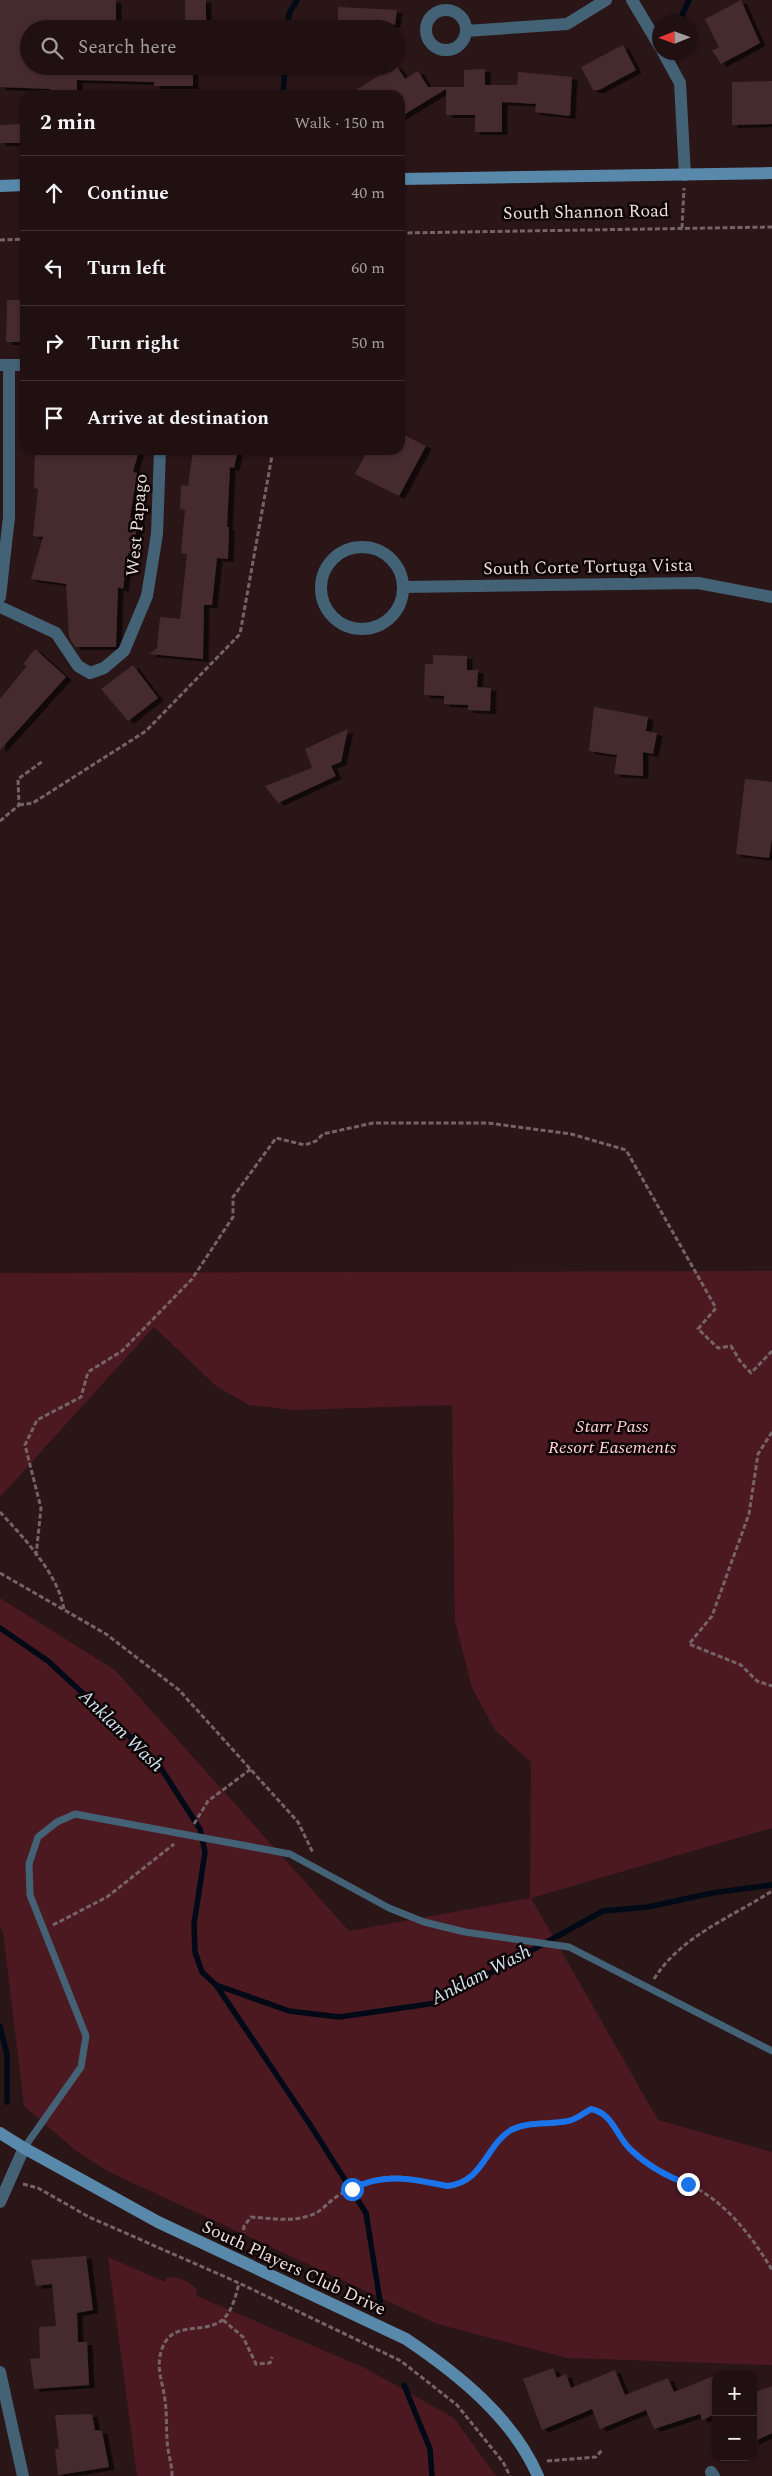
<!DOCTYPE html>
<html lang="en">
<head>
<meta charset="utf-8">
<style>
	:root { --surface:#201011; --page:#28191a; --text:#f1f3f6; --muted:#a29d9f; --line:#3d3031 }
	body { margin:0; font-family:Spectral,serif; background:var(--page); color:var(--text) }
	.controls { position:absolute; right:15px; bottom:15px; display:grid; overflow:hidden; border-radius:10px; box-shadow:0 1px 4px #0004 }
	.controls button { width:45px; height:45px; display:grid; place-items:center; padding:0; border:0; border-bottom:1px solid var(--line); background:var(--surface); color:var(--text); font:25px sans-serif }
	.compass { position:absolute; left:652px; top:15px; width:45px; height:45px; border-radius:50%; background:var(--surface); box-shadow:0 1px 4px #0004; rotate:269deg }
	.stop { position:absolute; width:15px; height:15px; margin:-11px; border:4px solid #1a73e8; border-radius:50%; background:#fff }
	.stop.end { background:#1a73e8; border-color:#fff; box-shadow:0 1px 5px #0008 }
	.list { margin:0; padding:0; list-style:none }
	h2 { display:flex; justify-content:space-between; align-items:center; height:65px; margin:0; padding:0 20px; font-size:21px }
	h2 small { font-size:16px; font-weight:400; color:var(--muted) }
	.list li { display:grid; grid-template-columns:32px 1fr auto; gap:15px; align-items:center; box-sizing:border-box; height:75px; padding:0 20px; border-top:1px solid var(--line) }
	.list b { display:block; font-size:19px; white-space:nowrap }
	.list em { font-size:16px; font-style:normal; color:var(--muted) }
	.icon { flex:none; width:28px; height:28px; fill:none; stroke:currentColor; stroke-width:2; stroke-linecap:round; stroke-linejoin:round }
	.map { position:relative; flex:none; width:772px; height:2476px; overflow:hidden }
	.search { position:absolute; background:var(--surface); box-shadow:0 1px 4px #0004; left:20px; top:20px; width:385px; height:55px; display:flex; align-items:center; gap:12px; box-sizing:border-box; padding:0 18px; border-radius:28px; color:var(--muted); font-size:19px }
	.panel { position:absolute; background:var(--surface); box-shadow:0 1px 4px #0004; left:20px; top:90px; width:385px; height:365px; border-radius:15px }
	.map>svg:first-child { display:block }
	.green { fill:#4c1921 }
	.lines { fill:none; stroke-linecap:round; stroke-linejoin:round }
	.stream { stroke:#000a17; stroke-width:5.5 }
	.building { fill:#442c2e; filter:url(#shadow) }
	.path { stroke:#766365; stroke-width:3; stroke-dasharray:5 2.5; stroke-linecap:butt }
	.lane { stroke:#446276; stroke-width:7 }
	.street { stroke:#446276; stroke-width:12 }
	.secondary { stroke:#5989aa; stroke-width:12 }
	.route { stroke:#1a73e8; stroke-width:6 }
	.labels { text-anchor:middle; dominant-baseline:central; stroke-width:5; stroke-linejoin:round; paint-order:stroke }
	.street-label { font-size:18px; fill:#ebdbdc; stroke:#0d0505 }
	.park-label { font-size:18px; font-style:italic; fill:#ffcfd2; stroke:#0d0505 }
	.water-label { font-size:19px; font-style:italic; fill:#d1e3f1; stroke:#0d0505 }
</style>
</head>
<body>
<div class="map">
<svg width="772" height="2476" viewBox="0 0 772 2476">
	<defs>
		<filter id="shadow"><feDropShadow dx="5.5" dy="3" stdDeviation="0" flood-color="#0009"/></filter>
	</defs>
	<rect width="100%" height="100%" fill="#2a1517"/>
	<path class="green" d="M772,1271V1828L531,1898L658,2120L772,2152V2365L567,2358L437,2324L109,2172L75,2150L24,2106L3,1932L0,1926V1598L115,1670L349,1931L530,1898L531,1762L495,1730L472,1688L455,1621L452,1405L293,1410L249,1405L216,1386L154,1327L0,1497V1273Z
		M108,2257L165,2282L167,2278C177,2275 188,2281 196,2288L197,2296L365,2368L454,2418L496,2476H137Z"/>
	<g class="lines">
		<path class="stream" d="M679,22L689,0
			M288,29L289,14L297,0
			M283,95L285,66
			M0,1628L48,1661L157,1762L200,1829L205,1852L194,1924L195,1952L202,1972L216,1985L289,2011L339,2017L436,2003L603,1911L648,1907L712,1893L772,1885
			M216,1985L309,2123L366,2213L380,2301
			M0,2026L7,2055V2102
			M404,2385L430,2449L432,2476"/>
	</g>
	<path class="building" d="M0,0H116V29H29V66H193V86H154V82L77,80V93H50V89L0,87Z
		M185,0H206V29H185Z
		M741,0L760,43L721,64L712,50L719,48L705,19Z
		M338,7L397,10L395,25L374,23V29H338Z
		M623,45L636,70L599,90H593L581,67Z
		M396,65L405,79L418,71L428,87H464V70L485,69V85H517L518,72L572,77L570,116L535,112L536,104L502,102V132H475V115H446V89L400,117V95H348Z
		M772,81V124L732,125V82Z
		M25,124V143H0V125Z
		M7,300H25V342H6Z
		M400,433L426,446L399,496L355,474L368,450H400Z
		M35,450H139L133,472L137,473L130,518L139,520L131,554L128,553L123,589L118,587L116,647H75L69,637L66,584L31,579L43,537L33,536L38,489L34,488Z
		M193,450H238L234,468L230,467L227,527H229L228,559L217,558L212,605H204L203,659L149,654L157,648L160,617L180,619L187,554L181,553L185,510L180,509L181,485L188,486Z
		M35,649L66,677L0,750V699L27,666L23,664Z
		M433,655L467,656V670H478L477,687L491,688L490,711L468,710V705L444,704V696L424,695L425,664H433Z
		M133,665L158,698L128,721L101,689Z
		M594,707L648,717L646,731L657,733L653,754L643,752V776L614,774L617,755L589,751Z
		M348,729L341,762L331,766L336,776L278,803L265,786L312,768L305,749Z
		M745,779L772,782V838L769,858L736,854Z
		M86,2256L93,2310L77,2313L78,2342H87L89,2385L34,2389L30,2359L40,2358L39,2327L56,2326L52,2284L36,2286L31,2260Z
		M553,2368L557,2378L566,2374L571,2388L615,2370L625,2395L668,2378L674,2392L716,2375V2414L702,2420L700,2414L654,2429L646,2410L600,2429L592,2409L542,2430L523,2379Z
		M772,2386V2433L753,2442V2393Z
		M92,2414L95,2430L102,2431L109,2467L58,2475L55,2449H59L55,2415Z"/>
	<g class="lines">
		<path class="path" d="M682,228L684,188
			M400,233L772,227
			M0,240L25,239
			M19,805L33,803L146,731L240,634L273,450
			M0,821L19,805L18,779L43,761
			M772,1432L758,1454L749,1514L712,1616L689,1644L741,1665L757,1681L772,1686
			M0,1512C24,1538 59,1575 64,1610
			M36,1556L41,1508L25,1445L37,1420L81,1397L88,1372L122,1351L192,1279L233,1217V1197L276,1138L305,1145L316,1141L323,1134L373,1123H488L571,1134L626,1150L716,1308L698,1329L718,1348L731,1346L740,1361L751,1373L772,1351
			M0,1573L106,1634L179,1690L298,1822L313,1853
			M194,1824L208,1801L251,1769
			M53,1925L107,1897L174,1844
			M654,1979C681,1936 730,1918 772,1891
			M23,2184L38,2188L89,2217L239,2283L401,2361L457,2405L503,2462L510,2476
			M242,2245L244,2226L251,2217C269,2218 291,2222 308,2216C321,2213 327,2203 336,2197C350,2188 366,2180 382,2178C403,2174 427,2182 447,2186C484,2182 485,2146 511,2130C528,2121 549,2125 568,2121C576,2120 584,2113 591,2109C612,2114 610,2125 622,2140C629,2149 638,2156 647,2164C659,2174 673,2177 688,2184C725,2201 752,2236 772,2270
			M223,2320L243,2337L256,2364L270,2363L272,2357
			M547,2461L596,2457L602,2450
			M172,2476C172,2463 167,2451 167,2438C166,2426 167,2413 165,2400C163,2383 156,2369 161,2352C170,2319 201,2335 221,2321C232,2313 236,2295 239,2283"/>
		<path class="lane" d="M24,2148L81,2067L86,2036L30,1895L29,1864L38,1837L57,1822L75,1814L290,1854L389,1908L424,1922L465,1932L569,1947L772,2051"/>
		<path class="street" d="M632,0L660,47
			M426 30a20 20 0 1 1 40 0a20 20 0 1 1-40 0Z
			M466,31L567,24L606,0
			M663,52L680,83L685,175
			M0,365H25
			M321 588a41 41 0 1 1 82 0a41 41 0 1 1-82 0Z
			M403,587L698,583L772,597
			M0,597L9,517V365
			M0,607L56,633L78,666L90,673L104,668L124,651L147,596L157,534L160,450
			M0,2202L24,2148
			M0,2372L23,2476
			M711,2472L714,2476"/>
		<path class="secondary" d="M400,179L772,173
			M0,186L25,185
			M0,2133L24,2148L158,2222L406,2339C458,2374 513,2418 538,2476"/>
	</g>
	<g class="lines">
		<path class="route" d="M352,2189C383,2172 413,2179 447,2186C484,2182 485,2146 511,2130C528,2121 549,2125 568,2121C576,2120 584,2113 591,2109C614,2114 615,2135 631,2150C648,2166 665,2176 688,2184"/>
	</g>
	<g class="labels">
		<g class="street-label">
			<text transform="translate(586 212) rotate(-1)">South Shannon Road</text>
			<text transform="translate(137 525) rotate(-85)">West Papago</text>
			<text transform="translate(588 567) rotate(-1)">South Corte Tortuga Vista</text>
			<text transform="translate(294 2268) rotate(25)">South Players Club Drive</text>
		</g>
		<g class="park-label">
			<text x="612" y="1426">Starr Pass<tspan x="612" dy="21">Resort Easements</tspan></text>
		</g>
		<g class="water-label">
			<text transform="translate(121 1731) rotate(44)">Anklam Wash</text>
			<text transform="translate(481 1975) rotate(-27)">Anklam Wash</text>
		</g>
	</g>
</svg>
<div class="controls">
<button>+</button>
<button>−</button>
</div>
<svg class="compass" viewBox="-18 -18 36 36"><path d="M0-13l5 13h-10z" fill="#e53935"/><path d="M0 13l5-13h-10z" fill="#a29d9f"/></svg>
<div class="stop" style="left:352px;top:2189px"></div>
<div class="stop end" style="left:688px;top:2184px"></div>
<div class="search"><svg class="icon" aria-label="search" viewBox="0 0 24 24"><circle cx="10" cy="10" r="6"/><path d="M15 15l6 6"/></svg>Search here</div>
<section class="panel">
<h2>2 min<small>Walk · 150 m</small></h2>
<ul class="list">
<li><svg class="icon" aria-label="ahead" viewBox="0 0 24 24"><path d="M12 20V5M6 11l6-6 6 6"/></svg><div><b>Continue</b></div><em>40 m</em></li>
<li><svg class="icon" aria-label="left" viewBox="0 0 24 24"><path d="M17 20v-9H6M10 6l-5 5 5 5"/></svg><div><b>Turn left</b></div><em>60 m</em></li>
<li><svg class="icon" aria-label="right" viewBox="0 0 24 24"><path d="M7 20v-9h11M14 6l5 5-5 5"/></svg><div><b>Turn right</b></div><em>50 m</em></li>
<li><svg class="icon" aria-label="arrive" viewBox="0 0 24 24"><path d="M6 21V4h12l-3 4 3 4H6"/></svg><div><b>Arrive at destination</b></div></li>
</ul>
</section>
</div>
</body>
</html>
